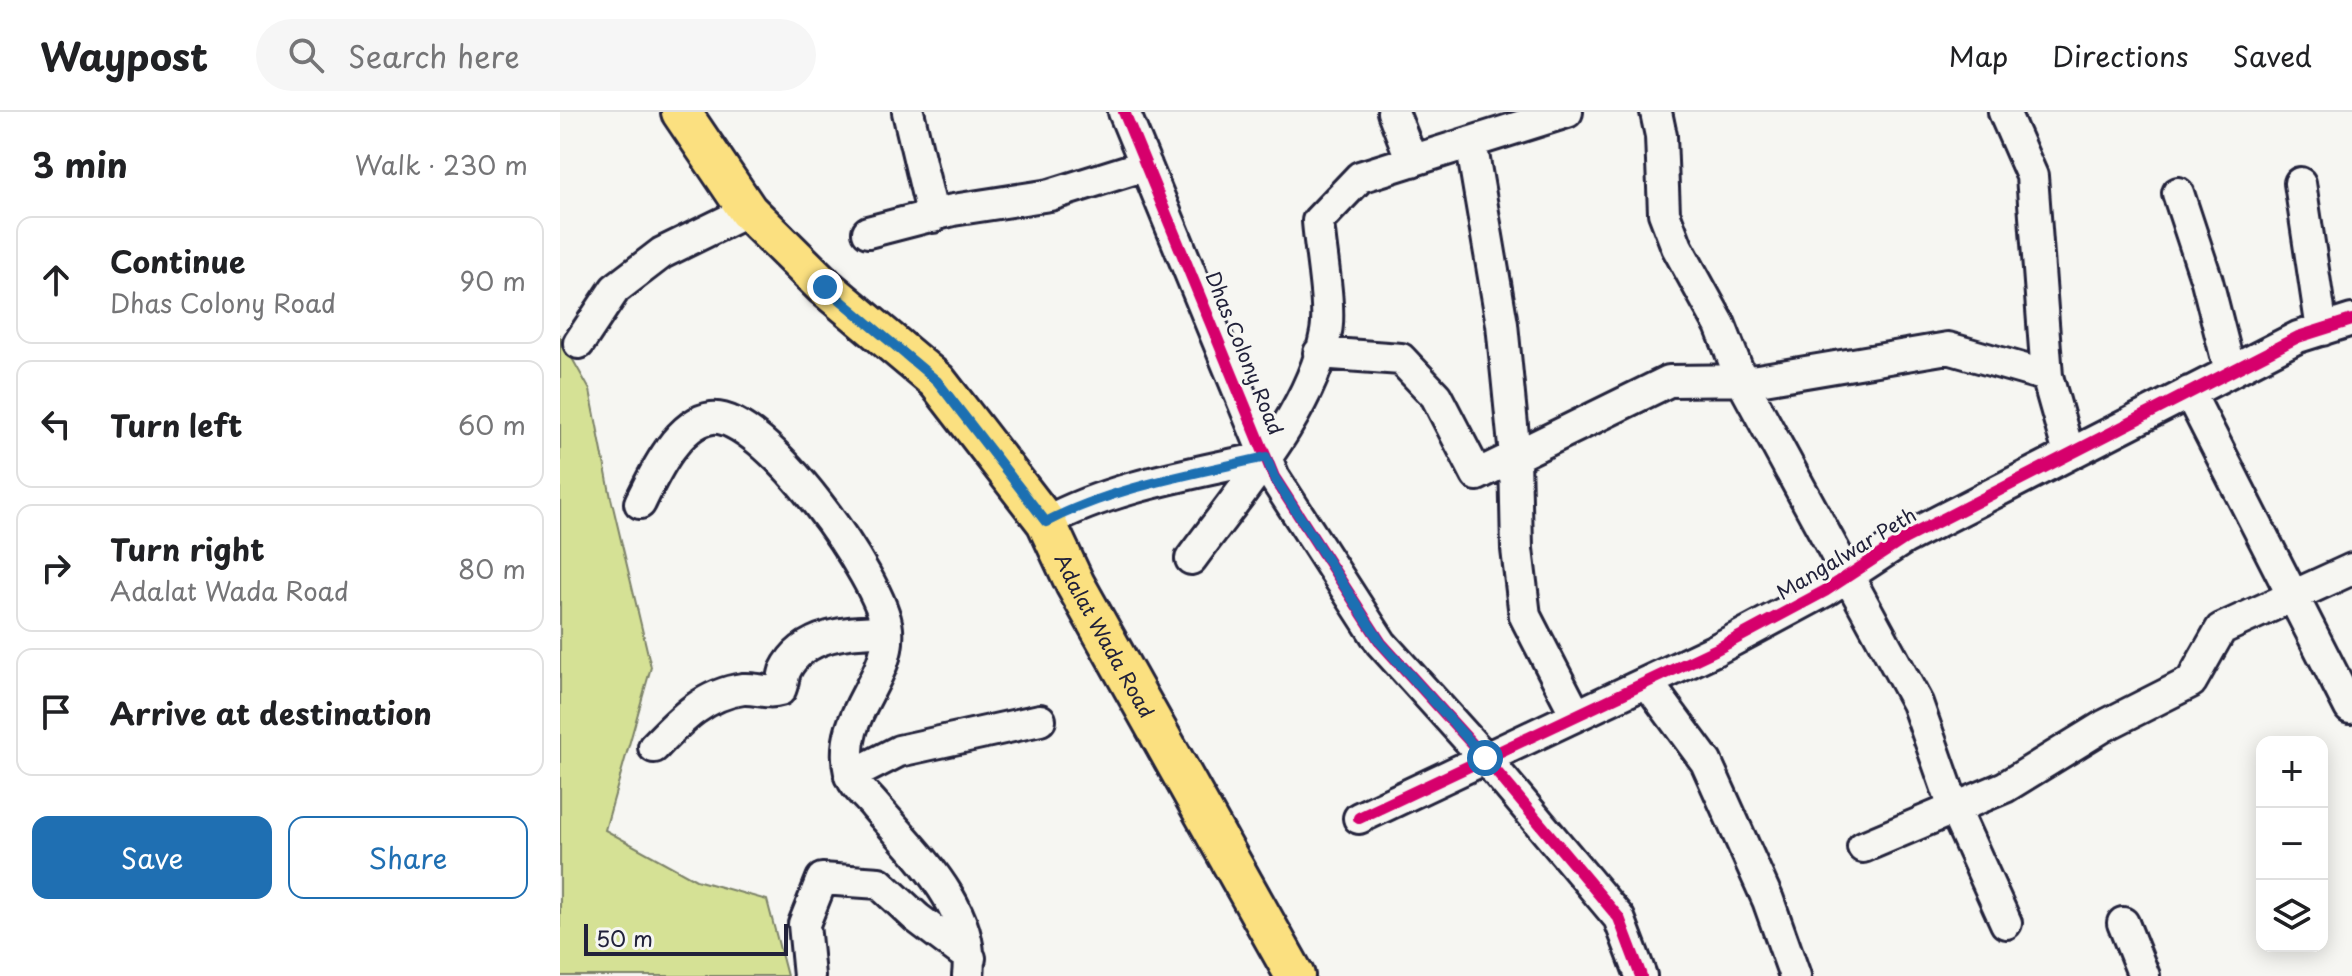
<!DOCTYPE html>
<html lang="en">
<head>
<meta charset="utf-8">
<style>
	:root { --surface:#fff; --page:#f6f6f6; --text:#202124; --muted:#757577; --line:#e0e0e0; --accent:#1f6fb2 }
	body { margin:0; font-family:"Playpen Sans",sans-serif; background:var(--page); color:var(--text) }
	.controls { position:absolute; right:24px; bottom:24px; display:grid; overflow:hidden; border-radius:16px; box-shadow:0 4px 20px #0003 }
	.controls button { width:72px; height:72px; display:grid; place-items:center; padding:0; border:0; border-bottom:2px solid var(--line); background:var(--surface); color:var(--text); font:40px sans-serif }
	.scale { position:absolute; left:24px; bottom:20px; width:204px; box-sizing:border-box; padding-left:8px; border:4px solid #22223b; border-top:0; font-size:22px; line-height:28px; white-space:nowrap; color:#22223b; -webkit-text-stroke:6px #f6f6f2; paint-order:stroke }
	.stop { position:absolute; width:24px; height:24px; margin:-18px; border:6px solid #1f6fb2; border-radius:50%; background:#fff }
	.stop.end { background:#1f6fb2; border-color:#fff; box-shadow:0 2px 8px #0008 }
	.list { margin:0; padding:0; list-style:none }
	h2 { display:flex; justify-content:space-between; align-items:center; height:104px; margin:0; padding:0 32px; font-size:34px }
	h2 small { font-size:26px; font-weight:400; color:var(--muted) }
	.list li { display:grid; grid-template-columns:52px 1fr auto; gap:24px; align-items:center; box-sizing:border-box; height:128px; margin:0 16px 16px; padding:0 16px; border:2px solid var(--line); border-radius:16px }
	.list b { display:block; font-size:30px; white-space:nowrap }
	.list p { margin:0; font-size:26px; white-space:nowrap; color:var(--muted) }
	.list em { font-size:26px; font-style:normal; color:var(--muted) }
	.actions { display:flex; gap:16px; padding:24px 32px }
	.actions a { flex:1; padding:18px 0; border:2px solid var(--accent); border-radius:16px; text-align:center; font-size:28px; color:var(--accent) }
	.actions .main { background:var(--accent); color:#fff }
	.icon { flex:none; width:44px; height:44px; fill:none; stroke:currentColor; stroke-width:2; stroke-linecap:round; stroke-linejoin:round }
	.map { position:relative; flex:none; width:1792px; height:864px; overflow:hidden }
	header { display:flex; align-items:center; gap:48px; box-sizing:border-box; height:112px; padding:0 40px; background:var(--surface); border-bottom:2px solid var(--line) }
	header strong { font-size:38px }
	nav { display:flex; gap:44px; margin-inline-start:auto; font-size:28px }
	.search { width:560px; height:72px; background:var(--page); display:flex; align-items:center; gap:20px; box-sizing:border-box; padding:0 28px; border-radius:44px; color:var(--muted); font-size:30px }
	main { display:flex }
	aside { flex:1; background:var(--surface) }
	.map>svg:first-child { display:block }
	.green { fill:#d5e195; stroke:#7c8268; stroke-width:2 }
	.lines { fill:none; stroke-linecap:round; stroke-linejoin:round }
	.minor-casing { stroke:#22223b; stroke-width:36 }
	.major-casing { stroke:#22223b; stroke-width:44 }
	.minor { stroke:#f6f6f2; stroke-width:30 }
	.major { stroke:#fbe080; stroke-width:38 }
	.cycleway-casing { stroke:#f6f6f2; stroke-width:17 }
	.cycleway { stroke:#d6006c; stroke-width:12 }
	.route { stroke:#1f6fb2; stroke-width:10 }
	.labels { text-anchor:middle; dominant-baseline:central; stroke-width:6; stroke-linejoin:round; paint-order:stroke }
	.street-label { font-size:20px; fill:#22223b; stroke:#f6f6f2 }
</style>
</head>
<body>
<header>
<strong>Waypost</strong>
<div class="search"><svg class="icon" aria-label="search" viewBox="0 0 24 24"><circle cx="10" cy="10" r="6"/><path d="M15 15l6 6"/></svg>Search here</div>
<nav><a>Map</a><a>Directions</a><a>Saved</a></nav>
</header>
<main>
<aside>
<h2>3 min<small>Walk · 230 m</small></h2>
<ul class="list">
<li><svg class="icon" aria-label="ahead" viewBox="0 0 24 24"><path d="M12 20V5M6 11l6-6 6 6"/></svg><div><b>Continue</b><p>Dhas Colony Road</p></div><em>90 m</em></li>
<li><svg class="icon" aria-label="left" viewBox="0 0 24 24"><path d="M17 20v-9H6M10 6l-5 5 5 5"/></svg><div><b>Turn left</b></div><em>60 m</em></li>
<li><svg class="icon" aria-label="right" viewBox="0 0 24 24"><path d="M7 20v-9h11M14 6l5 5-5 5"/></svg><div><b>Turn right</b><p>Adalat Wada Road</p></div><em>80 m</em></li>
<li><svg class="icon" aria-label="arrive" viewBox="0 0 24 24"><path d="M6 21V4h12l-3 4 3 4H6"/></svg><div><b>Arrive at destination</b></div></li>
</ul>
<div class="actions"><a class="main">Save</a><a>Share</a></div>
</aside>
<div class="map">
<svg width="1792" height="864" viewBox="0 0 1792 864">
	<rect width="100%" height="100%" fill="#f6f6f2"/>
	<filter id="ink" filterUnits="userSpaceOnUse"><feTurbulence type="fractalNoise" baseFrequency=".0125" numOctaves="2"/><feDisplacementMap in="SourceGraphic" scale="16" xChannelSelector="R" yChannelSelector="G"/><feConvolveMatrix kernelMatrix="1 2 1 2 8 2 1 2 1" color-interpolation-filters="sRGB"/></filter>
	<g filter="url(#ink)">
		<path class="green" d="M0,225L30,278L51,386L91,555L45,718L136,768L207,788L227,864H0Z"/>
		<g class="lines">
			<g class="minor-casing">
				<path id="minor" d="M348,0L373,105
					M564,0L714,365L821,531L925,646L1059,806L1081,864
					M833,0L852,49
					M1096,0L1101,24L1104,101L1117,135L1160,213L1182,269L1357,591L1394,696L1446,811
					M1444,0L1472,64L1487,264L1509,342
					M911,30L942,212L955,344L957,437L965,504L1016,603
					M1740,71L1762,218
					M1618,81L1647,169L1670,259
					M308,120L393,98L490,83L586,53
					M19,231L55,177L102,141L188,99
					M759,241L841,247L876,284L917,363L1109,269L1198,268L1388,236L1487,264
					M1629,280L1790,596
					M80,391C93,364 118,310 152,306C203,300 323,468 327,517C332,569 276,602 290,661C292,672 308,685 315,694C356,742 416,796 408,864
					M486,410C553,374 632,362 706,345
					M631,447C678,382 752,300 766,220C771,194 760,138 758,109L800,65L1007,0
					M1087,570L1146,650L1208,788L1235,864
					M94,635C119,609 144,582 183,577C196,576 207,582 220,578C223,572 223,565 225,559C243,521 291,519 327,519
					M290,664L339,639L480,608
					M799,706L1155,538L1265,479L1344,427L1738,225L1792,208
					M1303,735L1445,675L1544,614L1631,570L1661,517L1792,457
					M1563,811L1584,864
					M249,864L244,812L262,767L319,771L357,806L410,846"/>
			</g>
			<g class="major-casing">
				<g id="major">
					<path id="s1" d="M121,0L188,99L265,175L377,269L486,410L515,472L735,864"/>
				</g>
			</g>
			<use href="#minor" class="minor"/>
			<use href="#major" class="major"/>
			<g class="cycleway-casing">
				<path id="cycleway" d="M564,0L714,365L821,531L925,646L1059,806L1081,864
					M799,706L1155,538L1265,479L1344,427L1738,225L1792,208"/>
			</g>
			<use href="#cycleway" class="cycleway"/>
		</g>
	</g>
	<g class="lines" filter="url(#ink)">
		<path class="route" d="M265,175L377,269L486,410C553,375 632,362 706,345L714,365L821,531L925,646"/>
	</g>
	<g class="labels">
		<g class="street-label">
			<text transform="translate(685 241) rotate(68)">Dhas Colony Road</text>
			<text transform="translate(1286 441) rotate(-31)">Mangalwar Peth</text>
			<text stroke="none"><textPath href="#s1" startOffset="680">Adalat Wada Road</textPath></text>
		</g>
	</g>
</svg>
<div class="controls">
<button>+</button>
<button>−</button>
<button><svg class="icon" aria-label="layers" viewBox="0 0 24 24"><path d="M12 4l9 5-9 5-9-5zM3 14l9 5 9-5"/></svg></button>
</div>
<div class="scale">50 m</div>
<div class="stop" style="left:925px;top:646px"></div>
<div class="stop end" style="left:265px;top:175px"></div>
</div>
</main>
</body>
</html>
